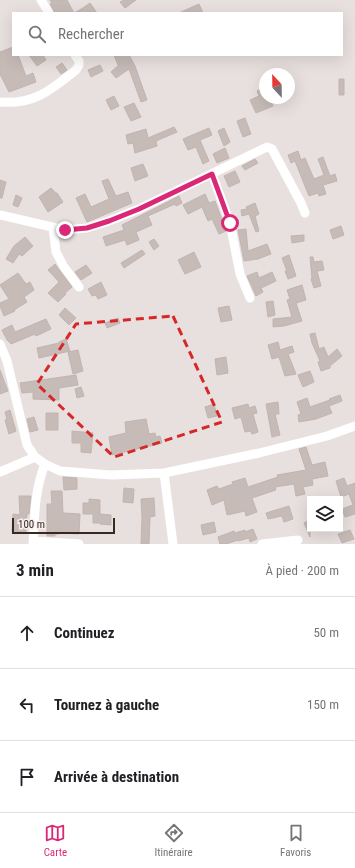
<!DOCTYPE html>
<html lang="fr">
<head>
<meta charset="utf-8">
<style>
	:root { --surface:#fff; --page:#f2f2f2; --text:#202124; --muted:#757577; --line:#e0e0e0; --accent:#db2777 }
	body { margin:0; font-family:"Roboto Condensed",sans-serif; background:var(--page); color:var(--text) }
	.controls { position:absolute; right:12px; bottom:12px; display:grid; overflow:hidden; border-radius:0px; box-shadow:0 4px 16px #0002 }
	.controls button { width:36px; height:36px; display:grid; place-items:center; padding:0; border:0; border-bottom:1px solid var(--line); background:var(--surface); color:var(--text); font:20px sans-serif }
	.compass { position:absolute; left:259px; top:68px; width:36px; height:36px; border-radius:50%; background:var(--surface); box-shadow:0 4px 16px #0002; rotate:338deg }
	.scale { position:absolute; left:12px; bottom:10px; width:103px; box-sizing:border-box; padding-left:4px; border:2px solid #372820; border-top:0; font-size:11px; line-height:14px; white-space:nowrap; color:#372820; -webkit-text-stroke:3px #f5efee; paint-order:stroke }
	.stop { position:absolute; width:12px; height:12px; margin:-9px; border:3px solid #db2777; border-radius:50%; background:#fff }
	.stop.end { background:#db2777; border-color:#fff; box-shadow:0 1px 4px #0008 }
	.list { margin:0; padding:0; list-style:none }
	h2 { display:flex; justify-content:space-between; align-items:center; height:52px; margin:0; padding:0 16px; font-size:17px }
	h2 small { font-size:13px; font-weight:400; color:var(--muted) }
	.list li { display:grid; grid-template-columns:26px 1fr auto; gap:12px; align-items:center; box-sizing:border-box; height:72px; padding:0 16px; border-top:1px solid var(--line) }
	.list b { display:block; font-size:15px; white-space:nowrap }
	.list em { font-size:13px; font-style:normal; color:var(--muted) }
	.icon { flex:none; width:22px; height:22px; fill:none; stroke:currentColor; stroke-width:2; stroke-linecap:round; stroke-linejoin:round }
	.map { position:relative; flex:none; width:355px; height:544px; overflow:hidden }
	.search { position:absolute; background:var(--surface); box-shadow:0 4px 16px #0002; left:12px; right:12px; top:12px; height:44px; display:flex; align-items:center; gap:10px; box-sizing:border-box; padding:0 14px; border-radius:0px; color:var(--muted); font-size:15px }
	.sheet { height:268px; background:var(--surface) }
	nav { display:flex; justify-content:space-around; align-items:center; box-sizing:border-box; height:56px; border-top:1px solid var(--line); background:var(--surface); font-size:11px; color:var(--muted) }
	nav a { display:grid; justify-items:center; gap:2px }
	nav .on { color:var(--accent) }
	.map>svg:first-child { display:block }
	.building { fill:#c6bbb6; stroke:#c1b4b1 }
	.lines { fill:none; stroke-linecap:round; stroke-linejoin:round }
	.minor { stroke:#fff; stroke-width:9 }
	.route { stroke:#db2777; stroke-width:5 }
	.marked { fill:none; stroke:#d62828; stroke-width:3; stroke-dasharray:8 5; stroke-linejoin:round }
</style>
</head>
<body>
<div class="map">
<svg width="355" height="544" viewBox="0 0 355 544">
	<rect width="100%" height="100%" fill="#e8e0de"/>
	<path class="building" d="M50,0H67L74,13L83,8L90,3L97,13H55L50,4L52,3Z
		M124,0H136L125,8L120,2Z
		M199,4L203,13H179Z
		M13,47V55H18L26,76L33,73L36,82L9,92L0,74V52Z
		M29,55H43L46,60L37,66Z
		M114,55H129L135,66L147,100L141,102L129,69L116,78L111,72L120,64L118,65Z
		M62,63L67,70L61,74L56,67Z
		M100,65L103,71L91,77L88,70Z
		M339,79H344V95H339Z
		M265,87V98H270L273,106L256,113L250,100L259,96L257,91Z
		M114,96L119,106L111,110L106,100Z
		M134,103L141,117L131,121L124,107Z
		M245,118L251,134L243,137L237,121Z
		M174,127L177,132L156,141L157,146L135,153L133,143L128,144L126,135L146,129L148,138Z
		M209,128L212,135L200,140L209,161L203,164L196,147L188,150L183,139Z
		M224,128L230,142L224,146L218,131Z
		M225,148L229,158L217,163L213,154Z
		M298,151L301,160L305,158L314,179L324,175L318,159L323,157L330,176L335,174L337,181L323,185L326,194L319,196L318,193L309,196L295,161L291,163L288,155Z
		M255,159L258,163L245,170L242,166Z
		M143,164L148,176L135,181L131,168Z
		M235,171L240,182L229,187L224,176Z
		M108,179L116,196L128,192L132,203L87,222L76,198L85,194L91,207L109,199L102,181Z
		M0,180L6,182L2,198H0Z
		M51,188L56,193H57L63,202L48,212L39,197Z
		M205,194L209,203L215,201L224,225L226,231L219,234L212,219L208,221L202,207L188,214L183,205Z
		M16,195L22,198L18,207L13,205Z
		M179,196L182,203L176,206L175,204L148,216L152,225L136,232L139,240L127,245L125,240L106,246L103,237L124,230L122,225Z
		M255,203L259,214L255,216L259,231L256,232L249,214L242,216L241,210L247,209L246,207Z
		M341,226L344,235L333,239L330,230Z
		M246,229L248,251L267,244L271,254L258,259L244,261L238,230Z
		M304,235V241L292,243L291,236Z
		M25,237L33,246L22,256L19,254L13,263L6,259L14,246Z
		M154,239L159,246L154,250L149,242Z
		M142,250L145,254L124,268L121,263Z
		M194,252L201,267L185,274L178,260Z
		M289,255L296,276L288,279L285,271H287L282,258Z
		M310,257H313L314,262L322,261L324,270L317,271L321,286L314,288L311,279H312Z
		M55,264L72,287L65,293L66,294L58,302L48,293L59,282L48,270Z
		M86,265L92,273L81,280L75,272Z
		M257,272L259,278L272,272L276,281L261,288L263,292L256,296L247,276Z
		M18,273L26,284L30,282L34,290L24,297L27,302L14,310L15,311L4,316L0,306V303L9,299L0,285Z
		M101,282L107,295L98,299L96,295L92,296L88,289Z
		M302,285L306,300L296,303L302,321L284,326L273,327V319L292,317L287,300L290,299L287,290Z
		M273,301L275,315L268,317L266,302Z
		M229,306L232,320L221,322L218,308Z
		M65,308L76,318L69,325L59,315Z
		M118,318L120,323L107,328L105,323Z
		M46,319L51,329L36,336L35,334L11,344L7,340L2,330L12,325L15,332Z
		M315,333L319,349L324,347L328,357L337,349L342,356L330,366V368L321,371L318,362L320,361L312,343L310,334Z
		M66,339L70,351L39,358L37,348L59,343V342Z
		M278,342L280,350L292,346L294,352L288,354L296,374L285,376L279,357L272,359L268,345Z
		M78,350L83,371L73,374L68,352Z
		M226,357L228,373L217,375L215,359Z
		M0,370L8,391L0,394Z
		M310,371L314,382L303,387L298,375Z
		M76,375L78,385L59,388V400L33,399V392L22,393L20,383Z
		M81,387L84,396L77,398L75,389Z
		M340,395L342,401L329,406L332,413L316,419L299,422L298,415L301,414L297,402L307,398L310,407L330,400L329,399Z
		M278,402L279,414H275L280,435L272,437L266,404Z
		M214,404L217,416L208,418L205,407Z
		M248,404L249,408L255,406L257,413L253,414L258,432L252,434L251,431L245,432L241,417L235,419L232,408Z
		M10,410L16,431L9,434L5,420L7,419L5,412Z
		M46,413H58V430H46Z
		M34,417L38,430L30,432L27,419Z
		M146,419L149,434L155,433L156,437L160,436L162,443L112,455L109,437L126,433L125,422Z
		M72,431L93,433L91,453L81,452V443H72Z
		M306,447L312,465L325,462L328,476L312,479L313,485L303,487L305,494L296,496L294,484L275,487L276,490L252,498L257,512L246,516L245,511L227,515L224,500L212,505L207,490L217,486L219,489L233,484L232,482L245,478L248,487L278,477L277,475L306,470L299,449Z
		M63,477L77,478V489L64,490Z
		M344,478L347,486L355,483V514L345,517L342,509L353,505L349,494L341,497L336,481Z
		M124,488L134,489L133,503L123,502Z
		M51,491H62L63,513L80,514L79,534L59,533V534H55V536H47V504H52Z
		M19,496H31L29,514H27L26,532L12,531L13,514L20,515Z
		M154,498L155,516L150,517L149,544H141L142,517L141,499Z
		M89,499L100,500V514L111,515V525L100,524V523H93V514H83V503H89Z
		M289,506L293,519L284,522L282,516L268,519L266,513Z
		M310,520V537L304,523Z
		M214,522L216,532L203,535L201,525Z
		M253,529L257,539L250,542L249,538L238,541V540L226,544H220L218,537L234,531L235,533L245,530V532Z
		M350,530L354,539L342,543L338,534Z"/>
	<g class="lines">
		<path class="minor" d="M41,0L49,13
			M0,102C34,105 51,90 76,70L79,65V61L75,55
			M212,174L230,223L240,274L250,298
			M0,215L65,230L87,228L109,221L139,209L267,147L272,149L301,203L305,213
			M53,227L56,252L64,267L79,287
			M0,344L7,361L27,445L35,457L45,464L60,471L111,475L164,473L259,453L327,436L355,426
			M0,472L35,457
			M164,473L173,544
			M33,541L79,544
			M33,544C35,515 34,492 45,464
			M262,544L298,540"/>
	</g>
	<g class="lines">
		<path class="route" d="M65,230L87,228L109,221L139,209L212,174L230,223"/>
	</g>
	<path class="marked" d="M173,316L222,422L114,457L37,384L76,324Z"/>
</svg>
<div class="controls">
<button><svg class="icon" aria-label="layers" viewBox="0 0 24 24"><path d="M12 4l9 5-9 5-9-5zM3 14l9 5 9-5"/></svg></button>
</div>
<svg class="compass" viewBox="-18 -18 36 36"><path d="M0-13l5 13h-10z" fill="#e53935"/><path d="M0 13l5-13h-10z" fill="#757577"/></svg>
<div class="scale">100 m</div>
<div class="stop" style="left:230px;top:223px"></div>
<div class="stop end" style="left:65px;top:230px"></div>
<div class="search"><svg class="icon" aria-label="search" viewBox="0 0 24 24"><circle cx="10" cy="10" r="6"/><path d="M15 15l6 6"/></svg>Rechercher</div>
</div>
<section class="sheet">
<h2>3 min<small>À pied · 200 m</small></h2>
<ul class="list">
<li><svg class="icon" aria-label="ahead" viewBox="0 0 24 24"><path d="M12 20V5M6 11l6-6 6 6"/></svg><div><b>Continuez</b></div><em>50 m</em></li>
<li><svg class="icon" aria-label="left" viewBox="0 0 24 24"><path d="M17 20v-9H6M10 6l-5 5 5 5"/></svg><div><b>Tournez à gauche</b></div><em>150 m</em></li>
<li><svg class="icon" aria-label="arrive" viewBox="0 0 24 24"><path d="M6 21V4h12l-3 4 3 4H6"/></svg><div><b>Arrivée à destination</b></div></li>
</ul>
</section>
<nav>
<a class="on"><svg class="icon" aria-label="map" viewBox="0 0 24 24"><path d="M3 6l6-2 6 2 6-2v14l-6 2-6-2-6 2zM9 4v14M15 6v14"/></svg>Carte</a>
<a><svg class="icon" aria-label="directions" viewBox="0 0 24 24"><path d="M12 3l9 9-9 9-9-9zM9 14v-3h6M13 9l2 2-2 2"/></svg>Itinéraire</a>
<a><svg class="icon" aria-label="saved" viewBox="0 0 24 24"><path d="M7 4h10v16l-5-4-5 4z"/></svg>Favoris</a>
</nav>
</body>
</html>
